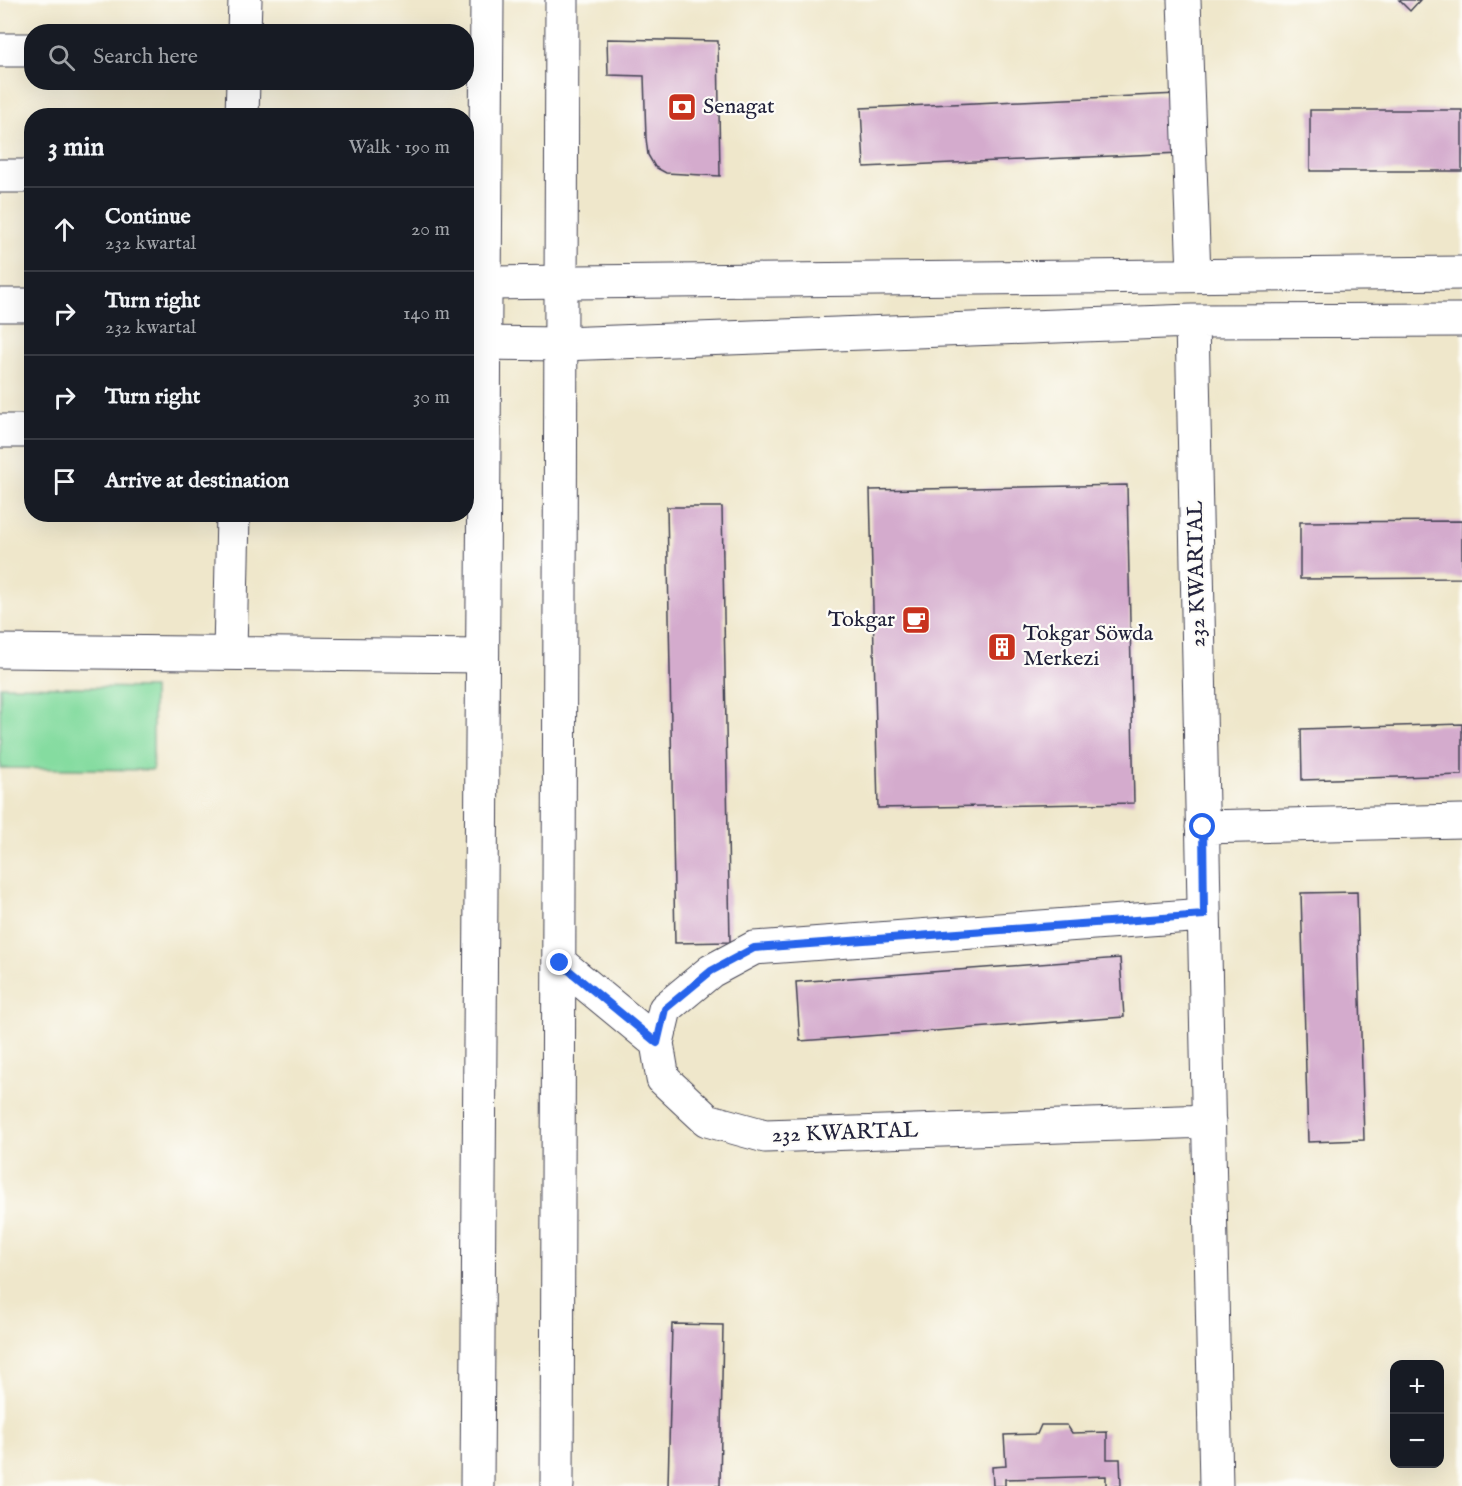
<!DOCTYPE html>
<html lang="en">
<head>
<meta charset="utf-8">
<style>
	:root { --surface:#171b24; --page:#20242c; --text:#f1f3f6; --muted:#9ea1a6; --line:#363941 }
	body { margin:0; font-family:"IM FELL English",serif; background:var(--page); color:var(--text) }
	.controls { position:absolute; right:18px; bottom:18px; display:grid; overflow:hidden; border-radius:12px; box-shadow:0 6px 24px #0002 }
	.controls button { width:54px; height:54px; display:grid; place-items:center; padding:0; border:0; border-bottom:2px solid var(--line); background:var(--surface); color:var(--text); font:30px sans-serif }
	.stop { position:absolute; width:18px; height:18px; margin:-14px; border:4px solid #2563eb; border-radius:50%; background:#fff }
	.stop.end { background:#2563eb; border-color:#fff; box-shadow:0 2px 6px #0008 }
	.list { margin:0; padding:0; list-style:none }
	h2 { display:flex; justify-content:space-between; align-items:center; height:78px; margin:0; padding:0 24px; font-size:26px }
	h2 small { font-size:20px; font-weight:400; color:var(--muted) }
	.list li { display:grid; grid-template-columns:39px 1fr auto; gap:18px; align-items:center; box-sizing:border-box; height:84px; padding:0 24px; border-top:2px solid var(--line) }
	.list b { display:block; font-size:22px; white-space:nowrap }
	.list p { margin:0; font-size:20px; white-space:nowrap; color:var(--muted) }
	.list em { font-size:20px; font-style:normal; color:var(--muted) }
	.icon { flex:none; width:33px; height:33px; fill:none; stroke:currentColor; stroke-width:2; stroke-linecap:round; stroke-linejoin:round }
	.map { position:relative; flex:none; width:1462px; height:1486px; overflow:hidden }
	.search { position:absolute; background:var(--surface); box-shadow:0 6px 24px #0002; left:24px; top:24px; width:450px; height:66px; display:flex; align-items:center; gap:15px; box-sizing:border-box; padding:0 21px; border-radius:24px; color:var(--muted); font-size:22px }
	.panel { position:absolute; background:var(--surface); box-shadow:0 6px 24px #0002; left:24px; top:108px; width:450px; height:414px; border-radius:24px }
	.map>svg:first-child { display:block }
	.green { fill:#85dca0; stroke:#547f6e; stroke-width:1.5 }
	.building { fill:#d4abcd }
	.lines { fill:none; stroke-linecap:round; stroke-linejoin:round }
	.minor-casing { stroke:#414051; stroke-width:35 }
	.major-casing { stroke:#414051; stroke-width:35 }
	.minor { stroke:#fff; stroke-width:33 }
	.major { stroke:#fff; stroke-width:33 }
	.route { stroke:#2563eb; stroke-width:8 }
	.labels { text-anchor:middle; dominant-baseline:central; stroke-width:4.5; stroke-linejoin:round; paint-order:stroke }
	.poi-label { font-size:22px; fill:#22223b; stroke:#fdfcf7; text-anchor:start }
	.street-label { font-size:22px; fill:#22223b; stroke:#fdfcf7 }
</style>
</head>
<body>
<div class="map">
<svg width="1462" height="1486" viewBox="0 0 1462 1486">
	<rect width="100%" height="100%" fill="#fdfcf7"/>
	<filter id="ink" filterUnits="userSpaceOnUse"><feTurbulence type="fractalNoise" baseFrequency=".0167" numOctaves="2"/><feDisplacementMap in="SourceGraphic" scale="12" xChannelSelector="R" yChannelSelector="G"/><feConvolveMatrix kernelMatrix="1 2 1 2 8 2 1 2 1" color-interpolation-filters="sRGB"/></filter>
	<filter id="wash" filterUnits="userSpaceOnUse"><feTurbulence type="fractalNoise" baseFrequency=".008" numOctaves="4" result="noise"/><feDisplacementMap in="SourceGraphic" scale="24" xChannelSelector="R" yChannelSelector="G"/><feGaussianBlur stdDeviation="1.35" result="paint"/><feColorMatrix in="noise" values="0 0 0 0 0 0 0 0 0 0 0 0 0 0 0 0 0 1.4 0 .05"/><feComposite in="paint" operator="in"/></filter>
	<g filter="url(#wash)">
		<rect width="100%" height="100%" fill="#efe7cb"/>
		<path class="green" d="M0,686L153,688V770L0,768Z"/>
		<g id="blocks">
			<path class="building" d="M1399,0H1420L1410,11Z
				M607,39L718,41L720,176L666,173L655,167L648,155L646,138L644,76L608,75Z
				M1178,94L1180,153L864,167L861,108Z
				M1310,110H1462V171H1310Z
				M1127,485L1134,803L878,808L870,490Z
				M667,507H722L730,942L675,943Z
				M1462,521V578L1300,579V522Z
				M1462,724V775L1302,780L1301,729Z
				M1357,892L1364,1140L1308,1142L1301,893Z
				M1120,958L1124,1017L800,1041L796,982Z
				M672,1324L723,1325L720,1486H668Z
				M1041,1425H1067L1072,1433L1107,1432V1459H1120L1121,1486H1106V1476L1005,1479V1486H993L992,1467L1006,1466L1004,1435L1037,1434Z"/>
		</g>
	</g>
	<g filter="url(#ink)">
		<use href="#blocks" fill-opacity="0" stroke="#414051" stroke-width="1.5"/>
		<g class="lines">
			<g class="minor-casing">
				<path id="minor" d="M1184,0L1194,275
					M244,32L245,0
					M0,50H32
					M242,116L243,82
					M0,176H32
					M466,301L485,283L1462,273
					M0,305H32
					M1192,321L1216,1486
					M466,325L484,343L562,344L1192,321L1462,320
					M0,431H32
					M0,651L482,656
					M230,653L233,514
					M1202,827L1462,821
					M1204,915L754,948L711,971L665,1009L657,1043L663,1079L707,1120L765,1136L1209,1121
					M560,963L657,1043"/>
			</g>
			<g class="major-casing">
				<path id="major" d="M477,1486L487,0
					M557,1486L562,0"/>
			</g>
			<use href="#minor" class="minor"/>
			<use href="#major" class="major"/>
		</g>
	</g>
	<g class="lines" filter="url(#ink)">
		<path class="route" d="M560,963L657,1043L665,1009L711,971L754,948L1204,915L1203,827"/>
	</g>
	<defs>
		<g id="bank-square" transform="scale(1.5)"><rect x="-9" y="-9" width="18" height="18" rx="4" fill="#c8321e" stroke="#fdfcf7"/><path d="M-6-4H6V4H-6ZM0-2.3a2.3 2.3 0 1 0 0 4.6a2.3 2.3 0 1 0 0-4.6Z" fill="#fff"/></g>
		<g id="cafe-square" transform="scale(1.5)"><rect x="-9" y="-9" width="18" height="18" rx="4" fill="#c8321e" stroke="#fdfcf7"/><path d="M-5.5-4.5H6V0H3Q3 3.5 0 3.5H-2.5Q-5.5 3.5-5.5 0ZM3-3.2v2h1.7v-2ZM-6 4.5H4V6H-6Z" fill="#fff"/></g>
		<g id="building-square" transform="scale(1.5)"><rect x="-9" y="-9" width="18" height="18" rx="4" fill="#c8321e" stroke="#fdfcf7"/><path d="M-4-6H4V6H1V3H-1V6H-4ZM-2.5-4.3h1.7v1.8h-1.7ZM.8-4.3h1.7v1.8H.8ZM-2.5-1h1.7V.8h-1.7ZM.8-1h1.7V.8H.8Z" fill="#fff"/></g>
	</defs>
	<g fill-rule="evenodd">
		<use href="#bank-square" x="682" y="107"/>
		<use href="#cafe-square" x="916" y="620"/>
		<use href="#building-square" x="1002" y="647"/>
	</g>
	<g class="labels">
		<g class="poi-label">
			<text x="703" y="107">Senagat</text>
			<text x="895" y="620" text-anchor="end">Tokgar</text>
			<text x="1023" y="634">Tokgar Söwda<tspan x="1023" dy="25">Merkezi</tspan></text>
		</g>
		<g class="street-label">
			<text transform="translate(1197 574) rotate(-91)">232 KWARTAL</text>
			<text transform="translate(845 1133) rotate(-2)">232 KWARTAL</text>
		</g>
	</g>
</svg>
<div class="controls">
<button>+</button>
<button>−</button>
</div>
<div class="stop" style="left:1203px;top:827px"></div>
<div class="stop end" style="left:560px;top:963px"></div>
<div class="search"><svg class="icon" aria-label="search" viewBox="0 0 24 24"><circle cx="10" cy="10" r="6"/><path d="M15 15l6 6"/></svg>Search here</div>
<section class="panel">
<h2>3 min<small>Walk · 190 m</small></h2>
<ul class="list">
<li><svg class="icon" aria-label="ahead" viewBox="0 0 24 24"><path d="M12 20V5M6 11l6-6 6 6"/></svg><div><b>Continue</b><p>232 kwartal</p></div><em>20 m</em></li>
<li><svg class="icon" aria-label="right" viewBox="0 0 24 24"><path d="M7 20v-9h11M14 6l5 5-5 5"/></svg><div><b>Turn right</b><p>232 kwartal</p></div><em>140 m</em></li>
<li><svg class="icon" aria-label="right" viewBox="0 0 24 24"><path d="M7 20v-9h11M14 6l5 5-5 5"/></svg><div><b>Turn right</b></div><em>30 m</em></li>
<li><svg class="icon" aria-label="arrive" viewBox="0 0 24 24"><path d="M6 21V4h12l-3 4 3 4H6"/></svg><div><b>Arrive at destination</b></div></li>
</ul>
</section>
</div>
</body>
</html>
